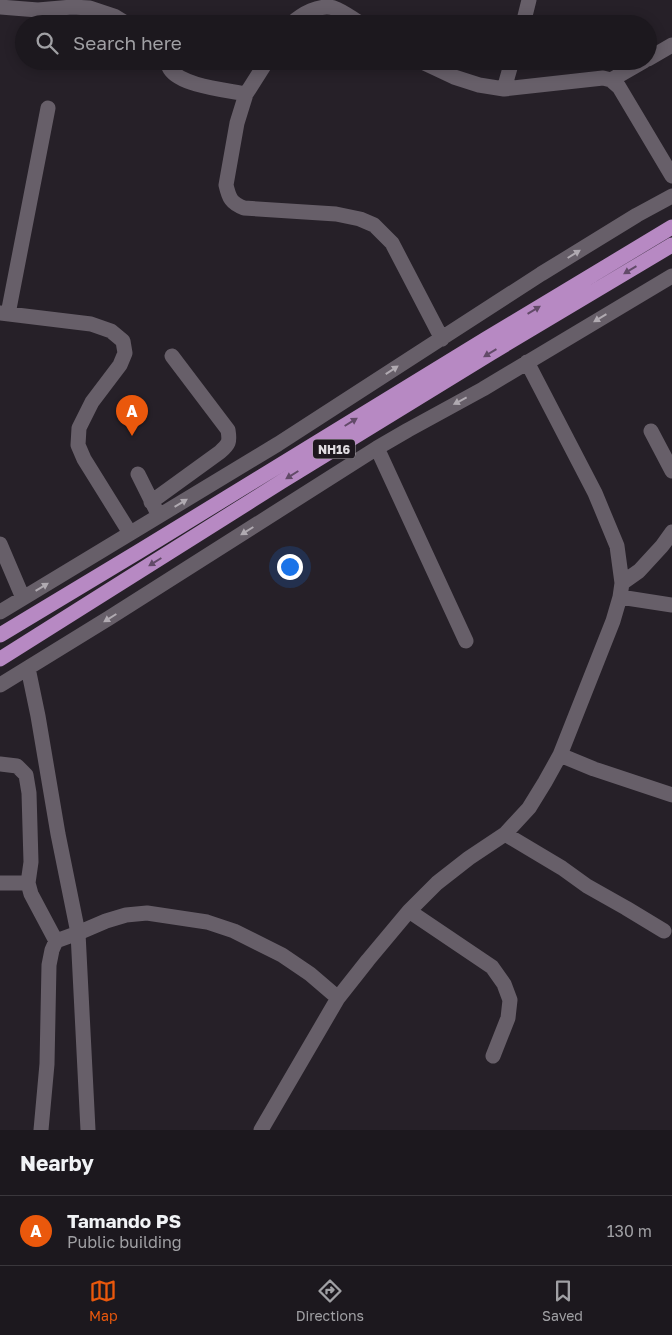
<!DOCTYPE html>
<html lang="en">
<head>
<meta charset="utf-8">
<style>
	:root { --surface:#1c181e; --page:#29252b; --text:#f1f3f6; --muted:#a0a0a4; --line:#3a373c; --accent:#ea580c }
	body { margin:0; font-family:"Golos Text",sans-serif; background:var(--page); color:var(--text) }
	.you { position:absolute; left:289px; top:566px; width:18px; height:18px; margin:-12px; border:4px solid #fff; border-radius:50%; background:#1a73e8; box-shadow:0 0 0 8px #1a73e833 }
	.badge { display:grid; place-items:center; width:32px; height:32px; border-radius:50%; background:var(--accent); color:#fff; font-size:16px; font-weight:700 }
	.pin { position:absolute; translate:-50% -41px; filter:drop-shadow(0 1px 2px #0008) }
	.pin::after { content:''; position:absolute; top:26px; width:18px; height:15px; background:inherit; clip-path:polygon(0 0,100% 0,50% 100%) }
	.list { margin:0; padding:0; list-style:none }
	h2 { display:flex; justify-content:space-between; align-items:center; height:65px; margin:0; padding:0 20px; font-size:21px }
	h2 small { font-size:16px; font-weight:400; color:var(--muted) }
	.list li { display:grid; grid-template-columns:32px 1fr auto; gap:15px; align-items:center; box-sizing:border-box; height:70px; padding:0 20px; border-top:1px solid var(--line) }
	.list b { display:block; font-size:19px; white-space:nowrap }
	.list p { margin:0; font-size:16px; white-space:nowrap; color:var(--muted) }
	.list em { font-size:16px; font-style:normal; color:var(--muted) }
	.icon { flex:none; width:28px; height:28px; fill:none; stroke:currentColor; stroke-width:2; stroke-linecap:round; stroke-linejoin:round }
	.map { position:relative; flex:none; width:672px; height:1130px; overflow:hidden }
	.search { position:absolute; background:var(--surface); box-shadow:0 2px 12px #0003; left:15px; right:15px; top:15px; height:55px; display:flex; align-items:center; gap:12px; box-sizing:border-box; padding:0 18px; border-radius:28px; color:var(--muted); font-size:19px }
	.sheet { height:135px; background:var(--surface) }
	nav { display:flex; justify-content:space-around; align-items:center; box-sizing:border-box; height:70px; border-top:1px solid var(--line); background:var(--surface); font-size:14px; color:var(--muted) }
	nav a { display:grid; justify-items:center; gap:2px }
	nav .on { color:var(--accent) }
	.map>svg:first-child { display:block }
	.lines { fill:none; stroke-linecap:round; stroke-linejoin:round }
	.minor { stroke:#675f69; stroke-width:15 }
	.highway { stroke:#b789c3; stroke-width:15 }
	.oneway { fill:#b0aab1 }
	.oneway2 { fill:#624a68 }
	.labels { text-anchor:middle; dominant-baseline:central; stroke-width:4; stroke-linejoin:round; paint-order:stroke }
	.shield { fill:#1d171e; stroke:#a6a1a6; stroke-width:1 }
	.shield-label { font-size:12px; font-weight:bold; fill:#e0dce1 }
</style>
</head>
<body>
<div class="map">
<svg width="672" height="1130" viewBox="0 0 672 1130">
	<rect width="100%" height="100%" fill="#262028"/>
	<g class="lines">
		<path class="minor" d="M0,7L38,10L72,7L90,8L114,16L127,24
			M291,24C302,14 319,4 334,8C343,11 353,19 362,24
			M523,24L529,0
			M648,59L672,45
			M167,61C168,64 168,66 170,69C181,86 227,90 246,94
			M267,61L246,94L237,123L226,185C229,198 231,203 244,208L336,214L360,219L374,225L392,243L442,339
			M420,61L454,77L479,85L504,89L603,78L611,80L619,87L672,176
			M611,80L644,61
			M504,89L512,61
			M0,313L91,324L111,331L123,341L125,353L120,365L92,402L79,428L78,445L84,459L130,533
			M8,314L48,108
			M651,431L672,471
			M377,448L466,641
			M138,474L156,510
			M151,502L220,452C229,444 230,442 228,430L172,356
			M0,544L23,598
			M622,583L639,571L662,546L672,532
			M620,597L672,605
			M0,612L278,444L541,274L637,215L672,196
			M28,668L38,716L58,834L78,933L88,1130
			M0,685L109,618L377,448L408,430L483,389L672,276
			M560,755L594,769L672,795
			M0,764L17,766L26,775L29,793L31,862L28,883L31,894L56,941
			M505,834L562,868L587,886L626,908L664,931
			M0,883H28
			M409,911L492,967L504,984L510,1000L508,1018L493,1056
			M41,1130L47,1064L49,965L52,950L56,941L78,933L106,921L126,915L147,913L207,922L234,931L282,955L310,974L338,998
			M261,1130L338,998L368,960L409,911L437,883L469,858L505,834L529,808L545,782L560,755L613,621L620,597L622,583L617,546L595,493L527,362"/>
		<path class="highway" d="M0,635L138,552L486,339L672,227
			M0,659L281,482L491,353L672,245"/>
	</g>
	<defs><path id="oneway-solid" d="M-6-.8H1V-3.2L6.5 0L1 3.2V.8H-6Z" transform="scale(1.25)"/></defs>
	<g class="oneway">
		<use href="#oneway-solid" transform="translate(574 254) rotate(-32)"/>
		<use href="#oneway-solid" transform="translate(600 318) rotate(149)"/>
		<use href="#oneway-solid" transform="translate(392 370) rotate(-33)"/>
		<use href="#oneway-solid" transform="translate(460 401) rotate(152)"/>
		<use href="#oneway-solid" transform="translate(181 503) rotate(-31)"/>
		<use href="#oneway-solid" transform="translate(247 531) rotate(148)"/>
		<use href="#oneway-solid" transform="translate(42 587) rotate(-31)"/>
		<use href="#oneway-solid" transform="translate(110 618) rotate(148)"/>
	</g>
	<g class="oneway2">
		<use href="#oneway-solid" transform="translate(630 270) rotate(149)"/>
		<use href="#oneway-solid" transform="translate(534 310) rotate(-31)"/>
		<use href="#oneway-solid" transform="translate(490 353) rotate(149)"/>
		<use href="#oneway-solid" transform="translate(351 422) rotate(-32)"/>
		<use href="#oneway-solid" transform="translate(292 475) rotate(148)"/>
		<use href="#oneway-solid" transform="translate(155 562) rotate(148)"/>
	</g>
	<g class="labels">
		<rect class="shield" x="313" y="439.5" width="42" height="19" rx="4"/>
		<g class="shield-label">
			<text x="334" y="449">NH16</text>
		</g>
	</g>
</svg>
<div class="you"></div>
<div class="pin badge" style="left:132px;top:436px">A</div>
<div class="search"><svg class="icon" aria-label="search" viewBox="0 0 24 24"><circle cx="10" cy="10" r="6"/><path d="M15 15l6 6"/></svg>Search here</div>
</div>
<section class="sheet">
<h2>Nearby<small></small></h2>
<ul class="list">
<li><span class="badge">A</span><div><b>Tamando PS</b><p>Public building</p></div><em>130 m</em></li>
</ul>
</section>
<nav>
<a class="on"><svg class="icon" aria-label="map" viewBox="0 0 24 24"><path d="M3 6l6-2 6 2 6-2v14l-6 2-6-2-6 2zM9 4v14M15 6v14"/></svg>Map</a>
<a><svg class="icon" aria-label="directions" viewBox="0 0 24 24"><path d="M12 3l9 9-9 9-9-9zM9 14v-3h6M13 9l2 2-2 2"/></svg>Directions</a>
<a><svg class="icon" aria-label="saved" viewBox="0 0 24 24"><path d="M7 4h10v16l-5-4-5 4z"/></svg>Saved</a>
</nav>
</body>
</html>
